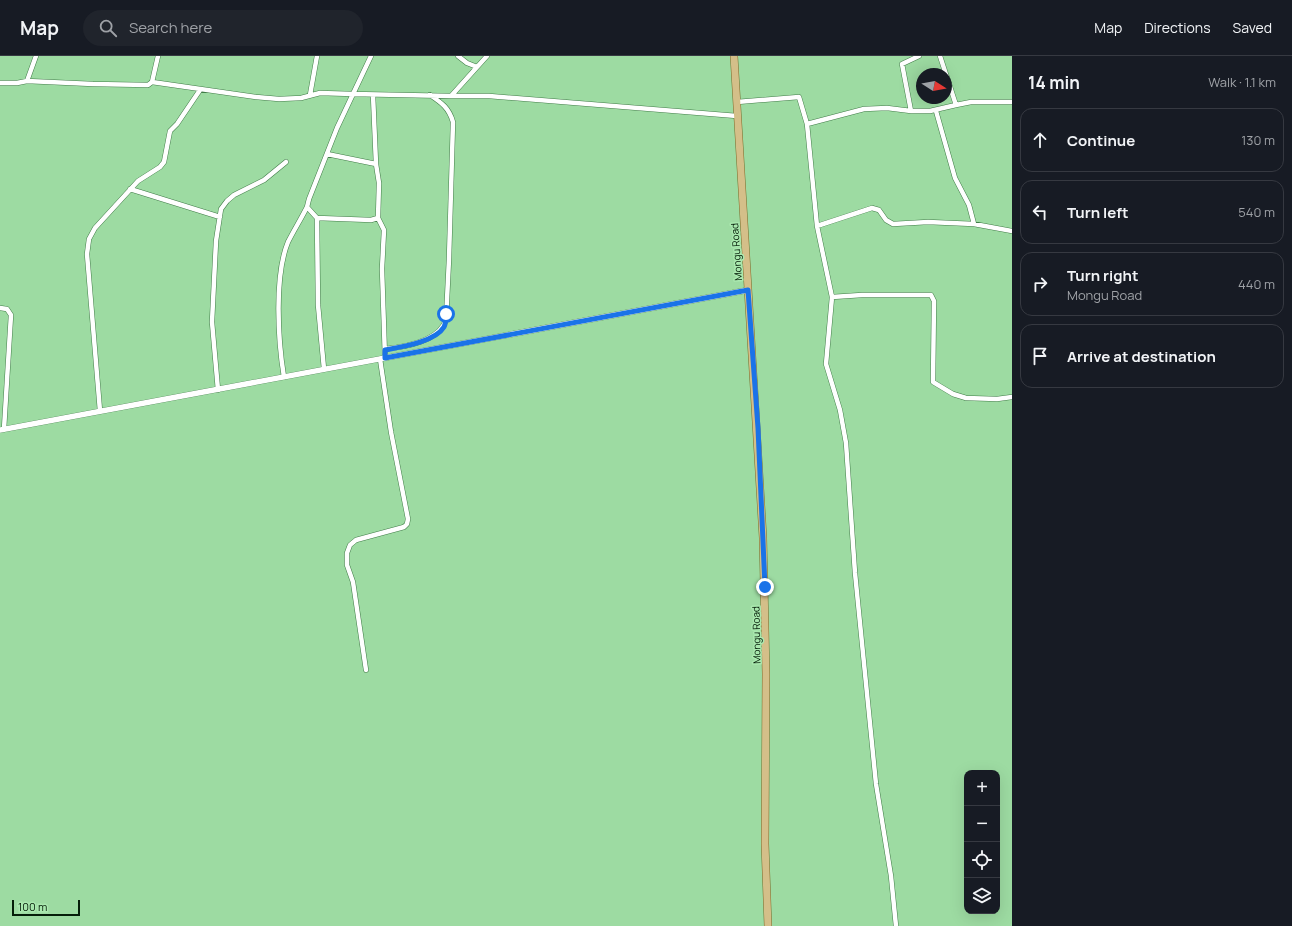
<!DOCTYPE html>
<html lang="en">
<head>
<meta charset="utf-8">
<style>
	:root { --surface:#171b24; --page:#20242c; --text:#f1f3f6; --muted:#9ea1a6; --line:#363941 }
	body { margin:0; font-family:Manrope,sans-serif; background:var(--page); color:var(--text) }
	.controls { position:absolute; right:12px; bottom:12px; display:grid; overflow:hidden; border-radius:8px; box-shadow:0 4px 16px #0002 }
	.controls button { width:36px; height:36px; display:grid; place-items:center; padding:0; border:0; border-bottom:1px solid var(--line); background:var(--surface); color:var(--text); font:20px sans-serif }
	.compass { position:absolute; left:916px; top:12px; width:36px; height:36px; border-radius:50%; background:var(--surface); box-shadow:0 4px 16px #0002; rotate:101deg }
	.scale { position:absolute; left:12px; bottom:10px; width:68px; box-sizing:border-box; padding-left:4px; border:2px solid #051e09; border-top:0; font-size:11px; line-height:14px; white-space:nowrap; color:#051e09; -webkit-text-stroke:3px #aae9af; paint-order:stroke }
	.stop { position:absolute; width:12px; height:12px; margin:-9px; border:3px solid #1a73e8; border-radius:50%; background:#fff }
	.stop.end { background:#1a73e8; border-color:#fff; box-shadow:0 1px 4px #0008 }
	.list { margin:0; padding:0; list-style:none }
	h2 { display:flex; justify-content:space-between; align-items:center; height:52px; margin:0; padding:0 16px; font-size:17px }
	h2 small { font-size:13px; font-weight:400; color:var(--muted) }
	.list li { display:grid; grid-template-columns:26px 1fr auto; gap:12px; align-items:center; box-sizing:border-box; height:64px; margin:0 8px 8px; padding:0 8px; border:1px solid var(--line); border-radius:12px }
	.list b { display:block; font-size:15px; white-space:nowrap }
	.list p { margin:0; font-size:13px; white-space:nowrap; color:var(--muted) }
	.list em { font-size:13px; font-style:normal; color:var(--muted) }
	.icon { flex:none; width:22px; height:22px; fill:none; stroke:currentColor; stroke-width:2; stroke-linecap:round; stroke-linejoin:round }
	.map { position:relative; flex:none; width:1012px; height:870px; overflow:hidden }
	header { display:flex; align-items:center; gap:24px; box-sizing:border-box; height:56px; padding:0 20px; background:var(--surface); border-bottom:1px solid var(--line) }
	header strong { font-size:19px }
	nav { display:flex; gap:22px; margin-inline-start:auto; font-size:14px }
	.search { width:280px; height:36px; background:var(--page); display:flex; align-items:center; gap:10px; box-sizing:border-box; padding:0 14px; border-radius:22px; color:var(--muted); font-size:15px }
	main { display:flex }
	aside { flex:1; background:var(--surface) }
	.map>svg:first-child { display:block }
	.lines { fill:none; stroke-linecap:round; stroke-linejoin:round }
	.minor-casing { stroke:#417c48; stroke-width:5.5 }
	.tertiary-casing { stroke:#417c48; stroke-width:6 }
	.primary-casing { stroke:#796b2a; stroke-width:8 }
	.minor { stroke:#fff; stroke-width:4.5 }
	.tertiary { stroke:#fff; stroke-width:5.5 }
	.primary { stroke:#d4bf89; stroke-width:7 }
	.route { stroke:#1a73e8; stroke-width:5 }
	.labels { text-anchor:middle; dominant-baseline:central; stroke-width:3; stroke-linejoin:round; paint-order:stroke }
	.street-label { font-size:10px; fill:#051e09; stroke:#aae9af }
</style>
</head>
<body>
<header>
<strong>Map</strong>
<div class="search"><svg class="icon" aria-label="search" viewBox="0 0 24 24"><circle cx="10" cy="10" r="6"/><path d="M15 15l6 6"/></svg>Search here</div>
<nav><a>Map</a><a>Directions</a><a>Saved</a></nav>
</header>
<main>
<div class="map">
<svg width="1012" height="870" viewBox="0 0 1012 870">
	<rect width="100%" height="100%" fill="#9ddba2"/>
	<g class="lines">
		<g class="minor-casing">
			<path id="minor" d="M458,0L467,7L477,11
				M27,25L93,28L148,29L152,26L158,0
				M152,26L256,41L279,43L301,42L320,37L353,38L371,0
				M0,27H17L27,25L36,0
				M310,39L317,0
				M373,39L376,108L379,127L378,162L371,164L317,162L307,151L309,143L337,72L353,38L451,40L487,0
				M451,40H489L737,60
				M737,46L799,41L807,68L817,170L832,241L826,308L840,354L846,387L855,517L876,728L891,820L896,870
				M956,49L971,46H1012
				M911,55L902,8L919,0
				M936,55L955,122L969,149L974,168
				M807,68L864,53L887,52L911,55H930L956,49L940,0
				M327,98L376,108
				M130,133L220,161
				M317,162L318,249L324,313
				M378,162L384,174L382,213L385,302
				M817,170L872,152L879,154L886,164L893,168L928,166L974,168L1012,175
				M832,241L862,239H931L934,245L933,326L953,338L966,342L997,343L1012,341
				M0,252L7,253L11,259L4,373
				M385,293C404,291 439,286 446,264L449,203L453,66C449,52 442,47 430,39
				M284,321C278,285 274,220 288,186C294,174 301,163 307,151
				M218,334L212,266L216,185L221,153L227,145L234,139L264,124L286,106
				M100,355L87,198L89,183L95,172L138,125L160,111L164,106L170,75L177,68L200,34
				M366,614L353,526L347,509V497L350,489L356,484L404,471L407,468L408,463L391,376L380,303"/>
		</g>
		<g class="tertiary-casing">
			<path id="tertiary" d="M0,374L748,234"/>
		</g>
		<g class="primary-casing">
			<path id="primary" d="M734,0L763,482L766,618L765,788L768,870"/>
		</g>
		<use href="#minor" class="minor"/>
		<use href="#tertiary" class="tertiary"/>
		<use href="#primary" class="primary"/>
	</g>
	<g class="lines">
		<path class="route" d="M446,258C446,262 446,267 444,271C435,286 401,291 385,294V302L748,234L758,372L765,531"/>
	</g>
	<g class="labels">
		<g class="street-label">
			<text transform="translate(736 196) rotate(-94)">Mongu Road</text>
			<text transform="translate(756 579) rotate(-91)">Mongu Road</text>
		</g>
	</g>
</svg>
<div class="controls">
<button>+</button>
<button>−</button>
<button><svg class="icon" aria-label="locate" viewBox="0 0 24 24"><circle cx="12" cy="12" r="6"/><path d="M12 2v4M12 18v4M2 12h4M18 12h4"/></svg></button>
<button><svg class="icon" aria-label="layers" viewBox="0 0 24 24"><path d="M12 4l9 5-9 5-9-5zM3 14l9 5 9-5"/></svg></button>
</div>
<svg class="compass" viewBox="-18 -18 36 36"><path d="M0-13l5 13h-10z" fill="#e53935"/><path d="M0 13l5-13h-10z" fill="#9ea1a6"/></svg>
<div class="scale">100 m</div>
<div class="stop" style="left:446px;top:258px"></div>
<div class="stop end" style="left:765px;top:531px"></div>
</div>
<aside>
<h2>14 min<small>Walk · 1.1 km</small></h2>
<ul class="list">
<li><svg class="icon" aria-label="ahead" viewBox="0 0 24 24"><path d="M12 20V5M6 11l6-6 6 6"/></svg><div><b>Continue</b></div><em>130 m</em></li>
<li><svg class="icon" aria-label="left" viewBox="0 0 24 24"><path d="M17 20v-9H6M10 6l-5 5 5 5"/></svg><div><b>Turn left</b></div><em>540 m</em></li>
<li><svg class="icon" aria-label="right" viewBox="0 0 24 24"><path d="M7 20v-9h11M14 6l5 5-5 5"/></svg><div><b>Turn right</b><p>Mongu Road</p></div><em>440 m</em></li>
<li><svg class="icon" aria-label="arrive" viewBox="0 0 24 24"><path d="M6 21V4h12l-3 4 3 4H6"/></svg><div><b>Arrive at destination</b></div></li>
</ul>
</aside>
</main>
</body>
</html>
